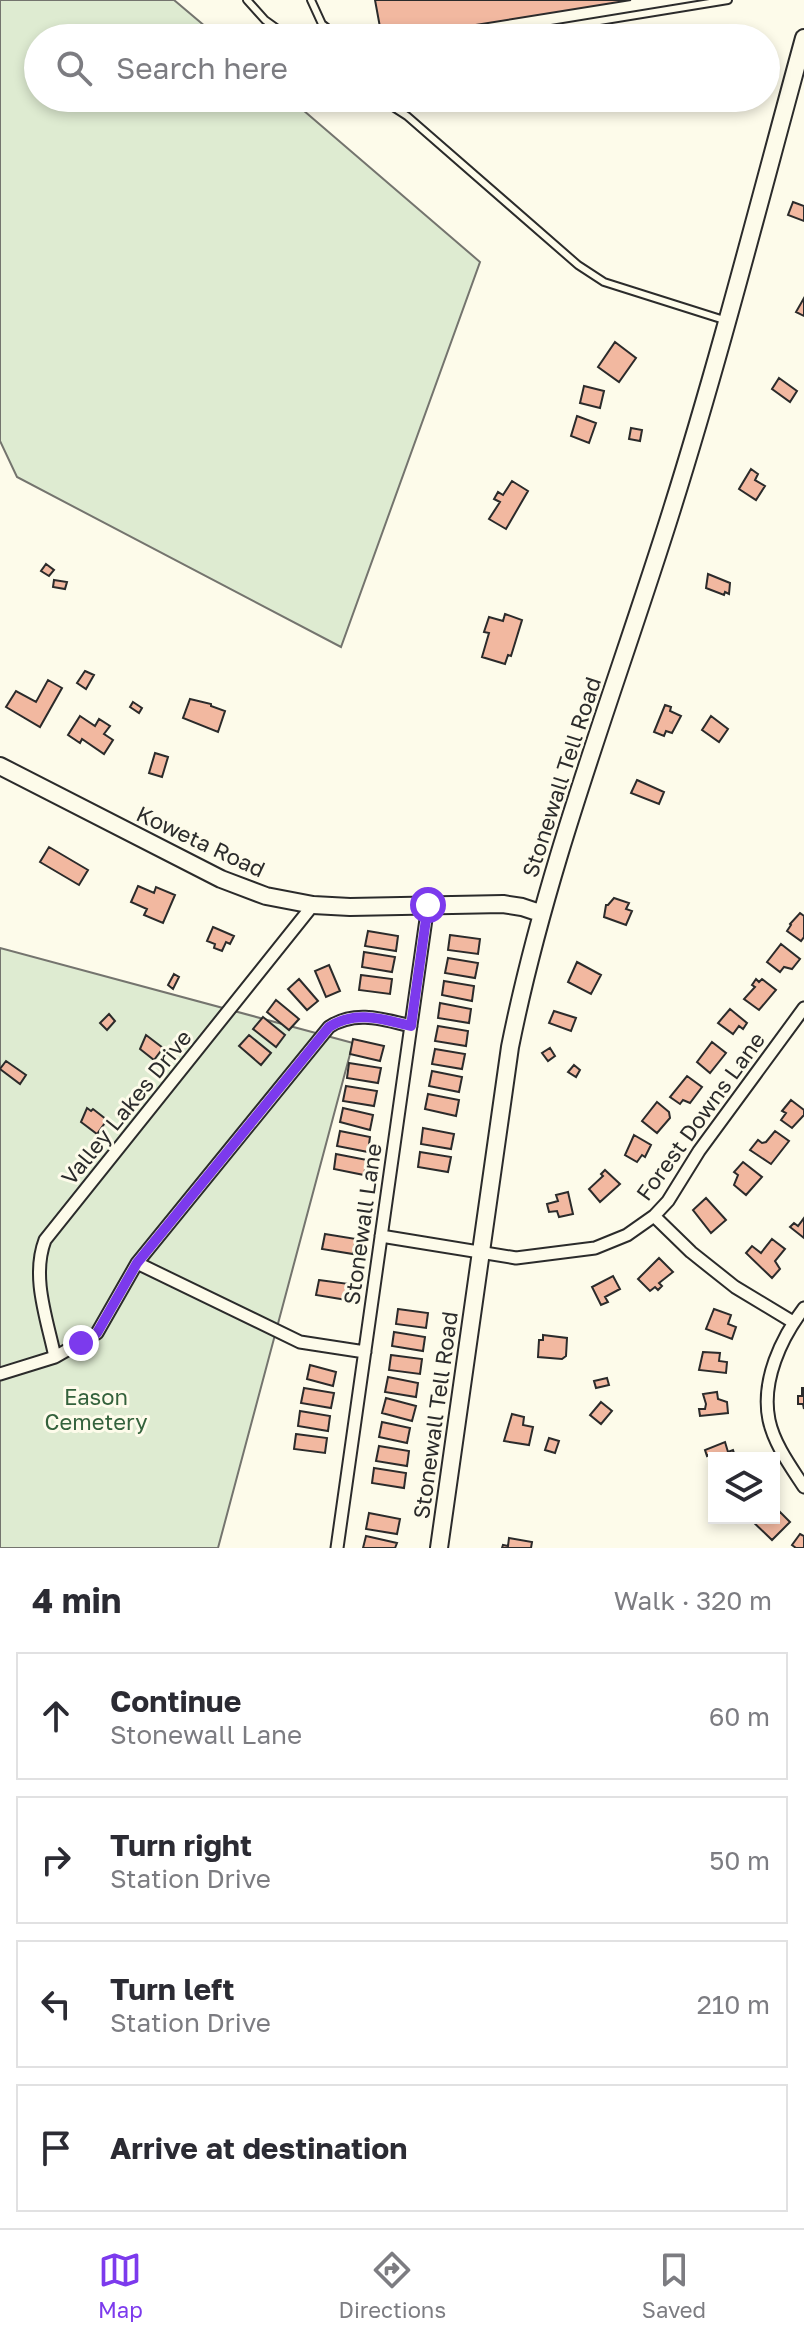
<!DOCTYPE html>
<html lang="en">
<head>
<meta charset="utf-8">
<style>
	:root { --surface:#fff; --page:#f7f7f7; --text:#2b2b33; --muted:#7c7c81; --line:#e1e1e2; --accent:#7c3aed }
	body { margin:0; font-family:"Golos Text",sans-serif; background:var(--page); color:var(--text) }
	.controls { position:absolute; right:24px; bottom:24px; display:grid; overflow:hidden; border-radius:0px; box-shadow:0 4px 12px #0003 }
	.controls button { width:72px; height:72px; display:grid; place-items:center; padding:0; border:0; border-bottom:2px solid var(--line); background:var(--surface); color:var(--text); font:40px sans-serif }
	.stop { position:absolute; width:24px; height:24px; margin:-18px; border:6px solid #7c3aed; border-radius:50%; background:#fff }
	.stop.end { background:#7c3aed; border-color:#fff; box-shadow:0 2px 8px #0008 }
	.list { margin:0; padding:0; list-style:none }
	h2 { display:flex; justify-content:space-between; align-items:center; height:104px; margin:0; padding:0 32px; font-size:34px }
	h2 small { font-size:26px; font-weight:400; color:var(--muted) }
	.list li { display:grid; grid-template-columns:52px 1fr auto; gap:24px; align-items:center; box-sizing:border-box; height:128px; margin:0 16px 16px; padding:0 16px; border:2px solid var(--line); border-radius:0px }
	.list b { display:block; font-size:30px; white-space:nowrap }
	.list p { margin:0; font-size:26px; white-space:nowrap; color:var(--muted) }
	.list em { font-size:26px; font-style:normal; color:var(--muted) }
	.icon { flex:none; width:44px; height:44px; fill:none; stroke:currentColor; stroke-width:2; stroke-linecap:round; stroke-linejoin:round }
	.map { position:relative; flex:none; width:804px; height:1548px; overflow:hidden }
	.search { position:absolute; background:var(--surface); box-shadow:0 4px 12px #0003; left:24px; right:24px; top:24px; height:88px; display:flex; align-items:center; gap:20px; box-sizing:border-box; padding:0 28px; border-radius:44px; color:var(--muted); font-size:30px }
	.sheet { height:680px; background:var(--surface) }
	nav { display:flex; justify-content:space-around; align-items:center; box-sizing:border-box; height:112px; border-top:2px solid var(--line); background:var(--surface); font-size:22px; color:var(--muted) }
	nav a { display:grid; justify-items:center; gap:4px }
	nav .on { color:var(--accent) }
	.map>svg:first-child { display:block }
	.green { fill:#deebd1; stroke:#74746e; stroke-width:2 }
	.building { fill:#f2b8a0; stroke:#2b2b2b; stroke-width:2 }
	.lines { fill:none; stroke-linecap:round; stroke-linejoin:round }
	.lane-casing { stroke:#2b2b2b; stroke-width:10 }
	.street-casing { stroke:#2b2b2b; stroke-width:15 }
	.secondary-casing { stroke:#2b2b2b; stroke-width:20 }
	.lane { stroke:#fdfbea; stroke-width:6 }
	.street { stroke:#fdfbea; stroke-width:11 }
	.secondary { stroke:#fdfbea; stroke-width:16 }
	.route { stroke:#7c3aed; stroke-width:10 }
	.labels { text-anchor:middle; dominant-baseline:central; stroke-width:6; stroke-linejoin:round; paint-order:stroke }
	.street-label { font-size:22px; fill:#2b2b2b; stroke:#fdfbea }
	.park-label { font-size:22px; fill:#34623c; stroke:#fdfbea }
</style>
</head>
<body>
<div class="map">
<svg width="804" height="1548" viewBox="0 0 804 1548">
	<rect width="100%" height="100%" fill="#fdfbea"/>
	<path class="green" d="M0,0H174L219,38H38V98H289L480,262L341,647L17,477L0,441Z
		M0,948L353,1043L218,1548H0Z"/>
	<path class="building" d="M375,0H631L394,38H382Z
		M793,202L804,206V221L788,215Z
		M804,298V316L796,312Z
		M615,342L636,358L619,382L598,367Z
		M779,378L797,391L790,402L772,389Z
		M584,386L604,391L600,408L580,403Z
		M577,416L596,423L589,443L571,436Z
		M631,428L642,430L640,441L629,439Z
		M751,469L758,474L755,480L765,486L756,500L739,489Z
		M512,481L528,491L506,529L489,519L500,502L494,499L498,492L503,495Z
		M46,564L54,570L49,576L41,571Z
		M708,574L730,583L729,594L725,592L724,595L706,588Z
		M54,580L67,582L65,589L53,587Z
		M505,614L522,620L511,656L508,655L505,664L482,657L489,633L484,632L489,617L503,621Z
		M85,671L94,675L86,689L77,683Z
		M48,680L62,688L40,727L6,707L16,691L36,702Z
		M190,699L211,704V706L225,711L218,732L183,718Z
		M133,702L142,708L139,713L130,707Z
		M665,705L671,707L670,711L681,716L672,733L666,731L664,736L654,732Z
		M80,716L95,726L99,719L110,726L104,734L113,740L104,754L82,739L80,743L68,735Z
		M711,716L728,729L719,742L702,730Z
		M155,753L168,757L162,777L149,773Z
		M637,780L664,792L659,804L631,793Z
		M49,847L88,870L79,885L40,862Z
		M138,886L154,893L156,887L175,895L163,923L144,915L147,909L131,902Z
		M614,898L629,903L626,909L632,911L626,925L604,917L606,905H608Z
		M800,913L804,916V937L801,941L787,931L791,925L790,924Z
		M213,927L234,936L230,944L226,942L222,951L214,948L215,944L207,941Z
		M368,931L398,936L396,951L365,946Z
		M450,935L480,939L478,954L448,950Z
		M781,944L800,959L792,969L784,967L780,972L767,962Z
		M364,952L395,957L392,972L362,967Z
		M448,958L478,963L475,978L445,973Z
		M577,962L601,975L591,994L568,982Z
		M329,965L340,991L326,997L315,971Z
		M174,974L179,977L173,989L168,985Z
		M361,975L392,979L390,994L359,990Z
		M299,979L318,1001L307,1010L288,989Z
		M756,979L759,982L762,979L776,990L759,1010L744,999L755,987L752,985Z
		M444,981L474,986L472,1001L442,995Z
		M276,1000L299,1019L289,1030L267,1012Z
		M440,1003L471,1009L469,1023L438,1018Z
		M730,1009L747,1023L743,1029L739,1026L733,1034L718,1023Z
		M554,1011L576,1018L571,1031L549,1023Z
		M109,1014L115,1021L107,1030L100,1023Z
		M263,1017L285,1035L276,1047L253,1029Z
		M438,1026L468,1031L466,1046L435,1041Z
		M146,1035L163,1048L154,1060L140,1049Z
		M249,1035L271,1053L261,1065L239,1046Z
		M353,1039L384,1046L380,1061L350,1054Z
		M712,1042L726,1053L710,1073L697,1062Z
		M550,1048L555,1056L548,1061L542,1053Z
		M435,1049L465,1054L462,1069L432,1064Z
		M6,1061L26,1075L20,1084L0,1069Z
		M349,1063L381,1068L378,1083L347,1078Z
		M574,1065L580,1070L576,1077L568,1072Z
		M432,1071L462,1077L459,1092L429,1086Z
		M687,1076L702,1087L690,1103L683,1100L680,1104L670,1097Z
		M346,1086L377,1091L374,1106L343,1101Z
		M428,1094L459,1100L456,1116L425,1109Z
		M791,1100L804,1110V1115L792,1128L781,1120L786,1113L782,1111Z
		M657,1102L669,1112L670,1118L657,1133L642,1121Z
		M87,1108L91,1111L93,1109L107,1120L97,1134L81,1122Z
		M343,1108L373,1115L370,1130L340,1122Z
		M423,1128L454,1134L451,1149L421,1144Z
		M340,1131L370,1137L368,1152L337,1146Z
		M775,1131L789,1141L771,1164L750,1150L758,1140L762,1143L766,1142Z
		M634,1135L651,1145L645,1157L642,1155L637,1162L625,1155Z
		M420,1152L451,1157L448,1172L418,1167Z
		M336,1154L367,1160L364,1175L334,1169Z
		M743,1162L762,1177L746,1195L734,1185L738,1175L734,1172Z
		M605,1170L620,1184L600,1202L589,1189L603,1176L601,1174Z
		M568,1192L573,1214L559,1217L557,1211L549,1212L547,1204L558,1201L556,1195Z
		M706,1198L726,1220L711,1233L693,1210Z
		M804,1218V1238L790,1227L794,1223L798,1226Z
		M325,1234L356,1239L353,1254L322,1249Z
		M772,1239L785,1249L775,1261L780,1269L772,1278L746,1253L752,1246L761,1253Z
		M659,1258L673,1272L659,1283L662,1286L658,1290L655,1287L650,1291L638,1279Z
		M613,1276L620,1289L605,1297L608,1302L601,1305L592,1287Z
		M319,1280L349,1284L347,1300L316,1295Z
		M398,1309L428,1313L426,1328L396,1324Z
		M714,1309L731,1315L728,1324L736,1327L732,1339L706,1329Z
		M394,1332L425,1337L423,1351L392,1346Z
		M543,1335L567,1338L566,1356L562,1359L538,1357L539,1340H543Z
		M703,1352L720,1353L719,1361L727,1362L726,1373L699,1370Z
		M391,1355L422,1359L420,1374L389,1370Z
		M310,1365L336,1372L333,1386L307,1379Z
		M388,1377L418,1383L416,1397L385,1392Z
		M607,1378L609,1385L596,1388L594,1381Z
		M304,1388L334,1393L331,1408L301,1403Z
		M802,1388H804V1409L803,1404H798V1396H802Z
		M717,1392L718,1399L727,1402L728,1413L700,1416L699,1409H705L706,1404L703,1394Z
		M386,1398L416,1406L412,1421L382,1413Z
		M601,1402L612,1411L601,1424L590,1415Z
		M300,1411L330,1416L328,1431L298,1426Z
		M512,1414L524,1417L523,1425L533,1427L529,1445L504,1441Z
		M382,1422L410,1428L407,1443L379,1437Z
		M296,1434L327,1438L325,1453L294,1449Z
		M549,1438L559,1441L555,1453L545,1450Z
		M725,1442L728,1452L733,1450L735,1456L714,1458V1460L711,1454L707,1456L705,1450Z
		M379,1446L409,1451L407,1466L376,1461Z
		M374,1468L406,1473L404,1488L372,1483Z
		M780,1512L790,1522L772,1540L749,1518H774Z
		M369,1513L400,1519L397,1534L366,1529Z
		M800,1534L804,1536V1548H796L792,1545Z
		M366,1536L397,1543L395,1548H363Z
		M509,1538L532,1542L531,1548H502L503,1545L508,1546Z"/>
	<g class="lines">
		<g class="lane-casing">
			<path id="lane" d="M247,0L265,20L290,38
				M311,0L322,24L340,38
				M496,38L728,0
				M379,98L407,116L578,265L604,282L724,320"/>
		</g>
		<g class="street-casing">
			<path id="street" d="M654,1216L691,1252L735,1287L793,1322
				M381,1236L516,1258L595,1248L627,1235L654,1216L668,1201L699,1151L804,1008
				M137,1263L300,1342L365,1352
				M804,1308C781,1338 761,1381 769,1420C774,1444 791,1467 804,1487
				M55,1357C47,1319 31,1277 45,1240L313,905
				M0,1374L55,1357L97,1333L137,1263L329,1027C355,1010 382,1019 411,1026
				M337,1548L428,905"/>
		</g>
		<g class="secondary-casing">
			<path id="secondary" d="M0,766L221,879L266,896L313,905L350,907L503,904L522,907L540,913
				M439,1548L510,1047C547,862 616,688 672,509C721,353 761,195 804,38"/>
		</g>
		<use href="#lane" class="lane"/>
		<use href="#street" class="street"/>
		<use href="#secondary" class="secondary"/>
	</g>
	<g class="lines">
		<path class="route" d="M81,1343L97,1333L137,1263L329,1027C355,1010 382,1019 411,1026L428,905"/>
	</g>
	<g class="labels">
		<g class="street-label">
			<text transform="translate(561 777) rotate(-72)">Stonewall Tell Road</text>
			<text transform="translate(201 841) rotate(25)">Koweta Road</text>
			<text transform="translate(126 1107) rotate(-51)">Valley Lakes Drive</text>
			<text transform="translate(700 1116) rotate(-54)">Forest Downs Lane</text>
			<text transform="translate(362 1224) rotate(-82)">Stonewall Lane</text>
			<text transform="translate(435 1415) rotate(-82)">Stonewall Tell Road</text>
		</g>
		<g class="park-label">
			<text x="96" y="1396">Eason<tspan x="96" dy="25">Cemetery</tspan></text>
		</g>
	</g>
</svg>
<div class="controls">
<button><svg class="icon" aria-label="layers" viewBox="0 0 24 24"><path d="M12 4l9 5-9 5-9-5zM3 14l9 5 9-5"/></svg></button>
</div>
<div class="stop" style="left:428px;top:905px"></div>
<div class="stop end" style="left:81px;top:1343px"></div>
<div class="search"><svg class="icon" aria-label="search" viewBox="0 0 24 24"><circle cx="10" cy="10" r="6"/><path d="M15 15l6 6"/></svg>Search here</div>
</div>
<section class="sheet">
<h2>4 min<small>Walk · 320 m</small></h2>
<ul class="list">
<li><svg class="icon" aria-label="ahead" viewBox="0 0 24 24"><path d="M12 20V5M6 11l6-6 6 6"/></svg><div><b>Continue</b><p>Stonewall Lane</p></div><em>60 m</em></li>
<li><svg class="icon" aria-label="right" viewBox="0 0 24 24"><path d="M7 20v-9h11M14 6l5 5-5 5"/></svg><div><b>Turn right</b><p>Station Drive</p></div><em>50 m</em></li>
<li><svg class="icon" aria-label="left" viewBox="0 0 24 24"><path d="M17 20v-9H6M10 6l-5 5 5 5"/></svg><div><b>Turn left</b><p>Station Drive</p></div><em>210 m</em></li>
<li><svg class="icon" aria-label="arrive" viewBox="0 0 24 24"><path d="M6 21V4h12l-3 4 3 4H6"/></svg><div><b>Arrive at destination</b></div></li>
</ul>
</section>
<nav>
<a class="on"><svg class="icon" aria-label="map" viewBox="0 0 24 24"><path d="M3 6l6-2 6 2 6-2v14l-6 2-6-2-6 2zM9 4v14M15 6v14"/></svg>Map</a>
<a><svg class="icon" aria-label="directions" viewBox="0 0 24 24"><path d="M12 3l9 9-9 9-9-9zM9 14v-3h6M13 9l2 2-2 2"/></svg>Directions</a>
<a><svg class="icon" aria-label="saved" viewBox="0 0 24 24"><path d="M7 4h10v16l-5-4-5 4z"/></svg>Saved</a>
</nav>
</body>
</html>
